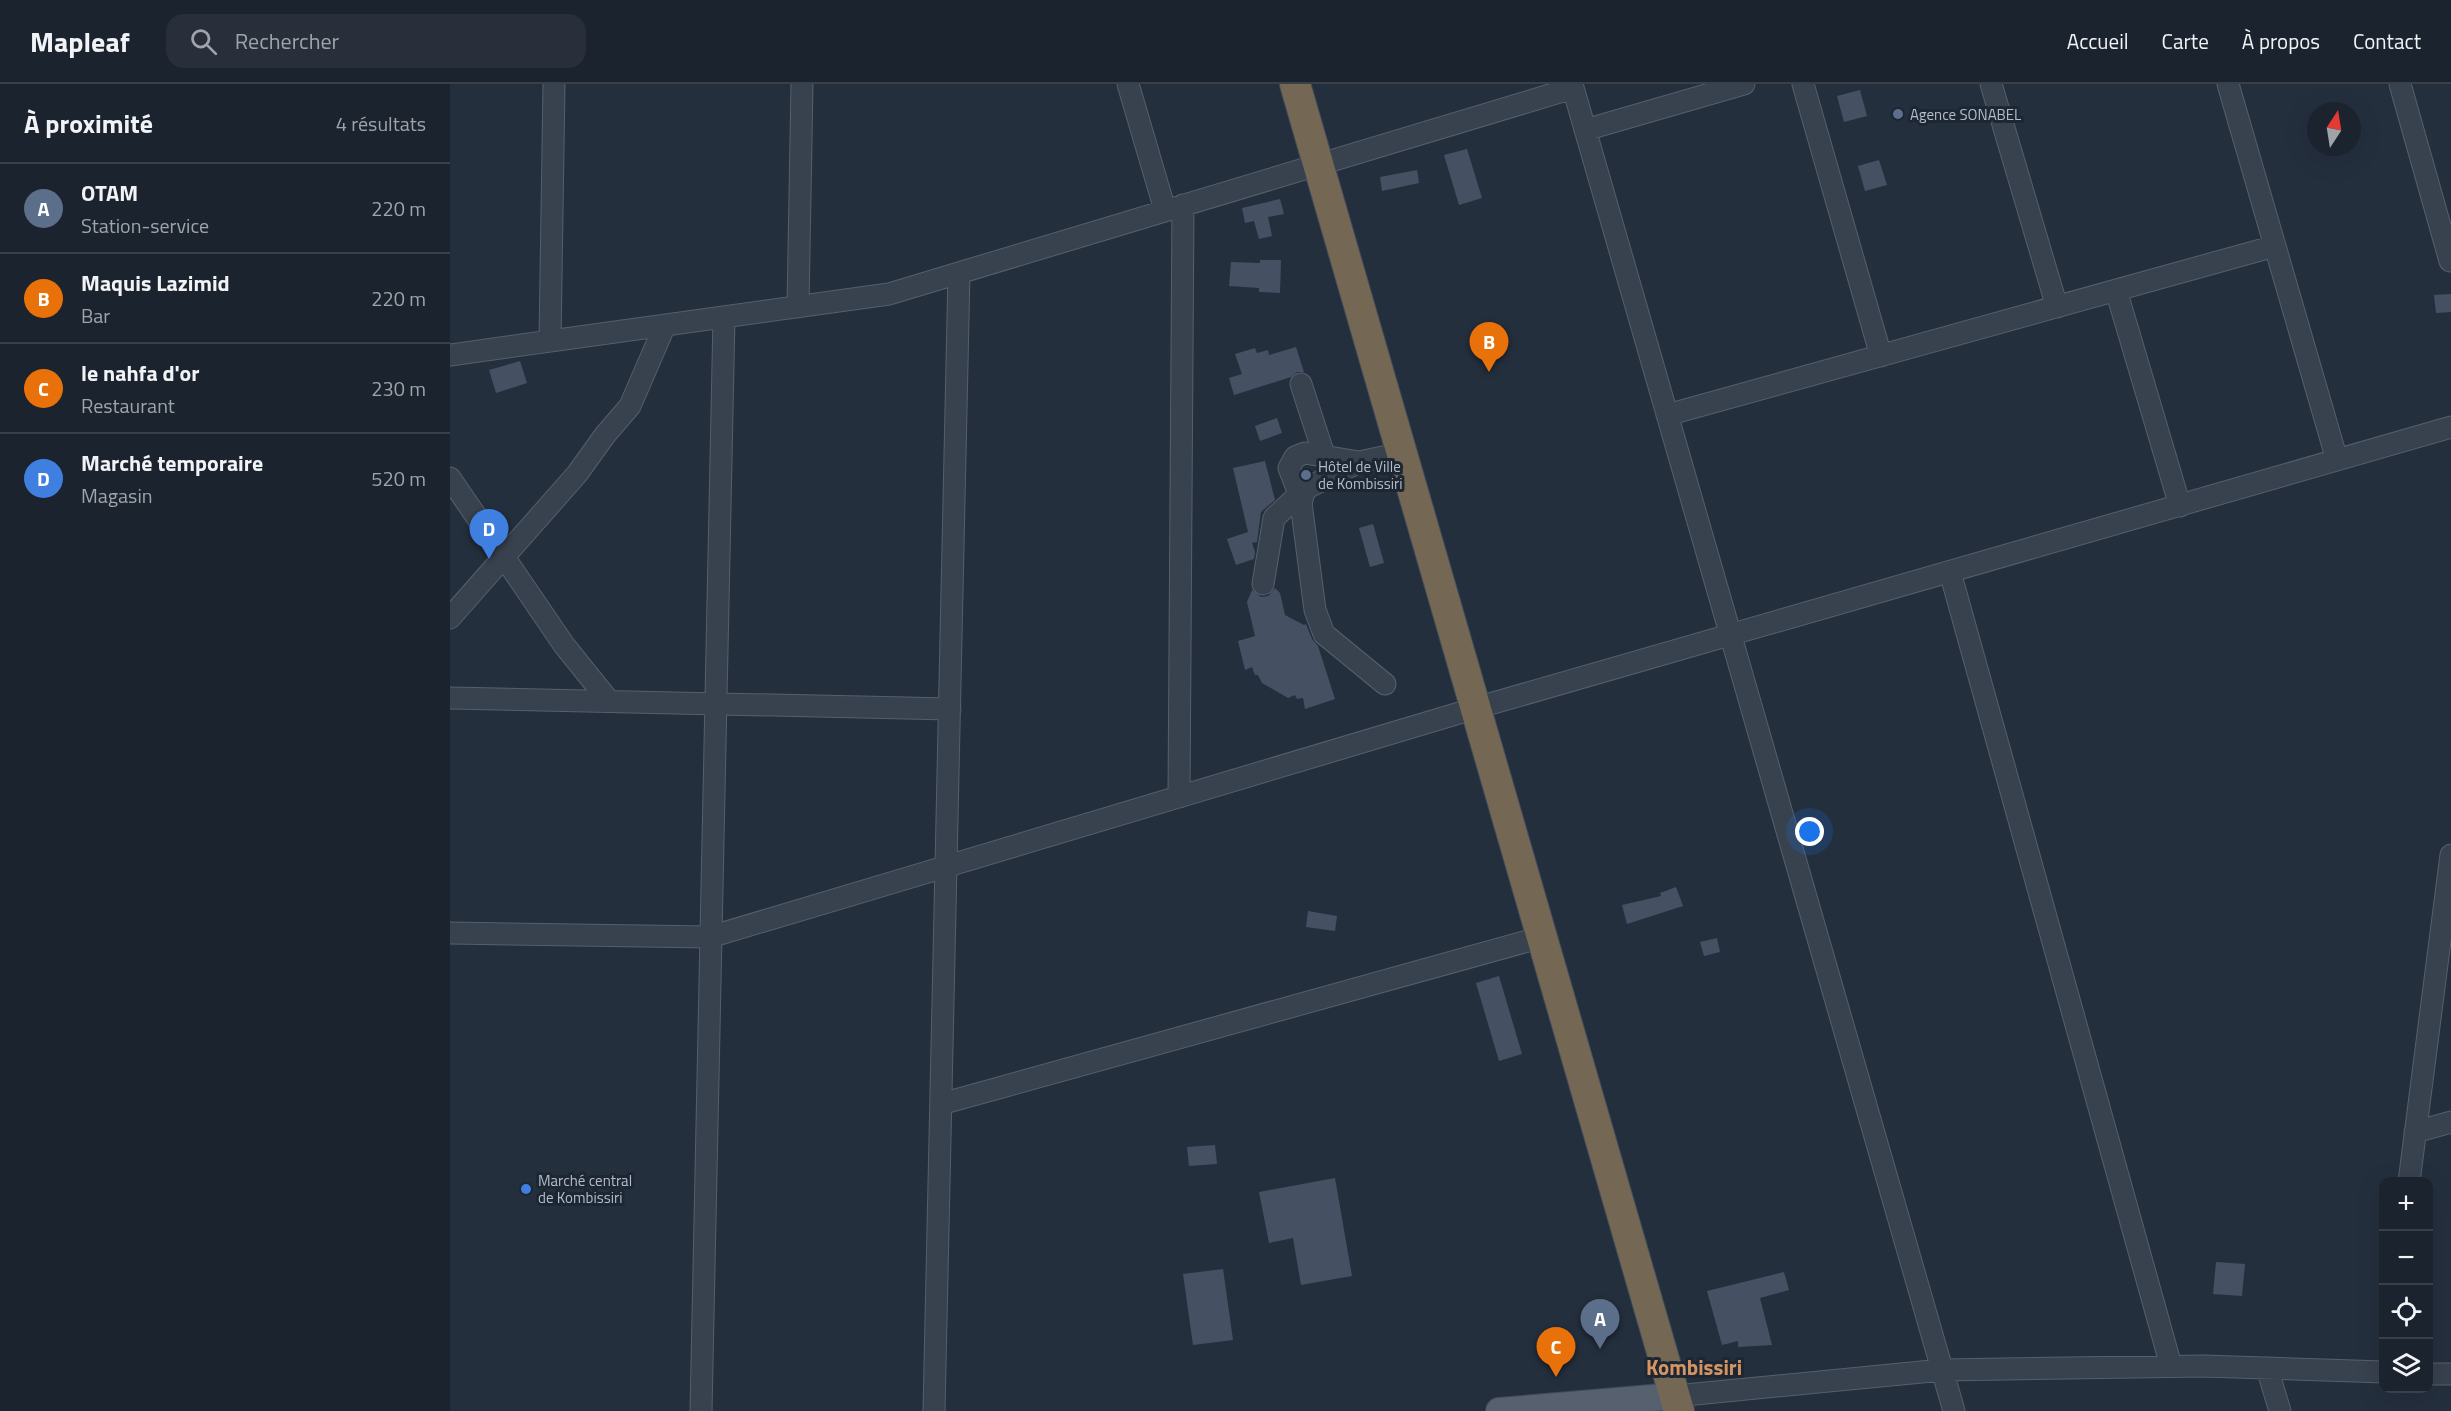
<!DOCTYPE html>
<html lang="fr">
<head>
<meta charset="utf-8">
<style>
	:root { --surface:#1b232e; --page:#282f3a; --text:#f1f3f6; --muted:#a0a4aa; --line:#39404a; --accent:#8bbbb9 }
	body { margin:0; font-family:"Titillium Web",sans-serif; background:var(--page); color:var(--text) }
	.controls { position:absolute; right:18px; bottom:18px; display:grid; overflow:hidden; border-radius:12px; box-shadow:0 6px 24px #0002 }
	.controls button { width:54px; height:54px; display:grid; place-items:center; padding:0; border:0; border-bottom:2px solid var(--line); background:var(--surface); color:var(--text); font:30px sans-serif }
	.compass { position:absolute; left:1857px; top:18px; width:54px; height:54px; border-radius:50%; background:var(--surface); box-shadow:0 6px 24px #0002; rotate:12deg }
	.you { position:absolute; left:1360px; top:748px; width:21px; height:21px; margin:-15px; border:4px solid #fff; border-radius:50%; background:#1a73e8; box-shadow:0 0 0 9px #1a73e833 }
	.badge { display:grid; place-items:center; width:39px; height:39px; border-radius:50%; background:var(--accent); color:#fff; font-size:20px; font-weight:700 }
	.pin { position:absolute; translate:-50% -50px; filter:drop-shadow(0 2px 3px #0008) }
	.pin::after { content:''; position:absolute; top:32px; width:21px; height:18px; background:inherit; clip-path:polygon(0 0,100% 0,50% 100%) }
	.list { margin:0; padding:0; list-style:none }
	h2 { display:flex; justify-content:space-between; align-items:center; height:78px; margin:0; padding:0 24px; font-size:26px }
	h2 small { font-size:20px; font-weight:400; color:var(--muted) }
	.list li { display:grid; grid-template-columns:39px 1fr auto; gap:18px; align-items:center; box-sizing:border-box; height:90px; padding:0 24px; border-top:2px solid var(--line) }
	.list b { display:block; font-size:22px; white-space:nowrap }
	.list p { margin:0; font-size:20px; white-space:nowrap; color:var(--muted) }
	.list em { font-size:20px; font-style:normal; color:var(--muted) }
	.icon { flex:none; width:33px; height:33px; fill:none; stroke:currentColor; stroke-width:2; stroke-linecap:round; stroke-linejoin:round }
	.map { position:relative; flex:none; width:2001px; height:1327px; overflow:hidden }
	header { display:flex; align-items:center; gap:36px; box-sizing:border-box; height:84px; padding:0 30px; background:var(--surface); border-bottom:2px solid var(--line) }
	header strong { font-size:28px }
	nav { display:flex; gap:33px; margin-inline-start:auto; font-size:21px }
	.search { width:420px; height:54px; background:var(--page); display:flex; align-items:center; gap:15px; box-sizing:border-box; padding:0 21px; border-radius:18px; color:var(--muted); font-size:22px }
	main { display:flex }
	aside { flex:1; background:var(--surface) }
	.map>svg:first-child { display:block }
	.building { fill:#455162 }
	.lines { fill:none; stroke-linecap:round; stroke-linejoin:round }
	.minor-casing { stroke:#565f6c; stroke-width:23 }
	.major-casing { stroke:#414a57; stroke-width:28 }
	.highway-casing { stroke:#434c59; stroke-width:32 }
	.minor { stroke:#38414e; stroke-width:21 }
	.major { stroke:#56606e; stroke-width:26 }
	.highway { stroke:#746855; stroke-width:30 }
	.service-dot { fill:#5c6f8a; stroke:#1d2633; stroke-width:2 }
	.shop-dot { fill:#3f7fe0; stroke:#1d2633; stroke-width:2 }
	.labels { text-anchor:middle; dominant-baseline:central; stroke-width:6; stroke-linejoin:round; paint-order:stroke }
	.poi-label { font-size:15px; fill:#b4bcc9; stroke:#1d2633; text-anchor:start }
	.district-label { font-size:21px; font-weight:bold; fill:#d59563; stroke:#1d2633 }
</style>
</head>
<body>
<header>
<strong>Mapleaf</strong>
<div class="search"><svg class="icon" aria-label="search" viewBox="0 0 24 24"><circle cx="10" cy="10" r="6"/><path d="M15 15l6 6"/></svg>Rechercher</div>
<nav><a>Accueil</a><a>Carte</a><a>À propos</a><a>Contact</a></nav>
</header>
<main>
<aside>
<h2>À proximité<small>4 résultats</small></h2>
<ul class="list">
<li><span class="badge" style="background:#5c6f8a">A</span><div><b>OTAM</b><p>Station-service</p></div><em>220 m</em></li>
<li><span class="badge" style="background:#e8710a">B</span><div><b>Maquis Lazimid</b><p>Bar</p></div><em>220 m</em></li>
<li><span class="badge" style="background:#e8710a">C</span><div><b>le nahfa d'or</b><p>Restaurant</p></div><em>230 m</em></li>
<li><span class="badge" style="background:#3f7fe0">D</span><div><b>Marché temporaire</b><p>Magasin</p></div><em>520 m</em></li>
</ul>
</aside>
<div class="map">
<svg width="2001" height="1327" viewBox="0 0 2001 1327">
	<rect width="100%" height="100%" fill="#242f3e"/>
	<path class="building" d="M1410,6L1417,32L1394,38L1387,12Z
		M1017,65L1032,114L1009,121L994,71Z
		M1429,76L1437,101L1415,107L1408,82Z
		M967,86L969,99L932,107L930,93Z
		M830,115L834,130L818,133L822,152L809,155L804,137L795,139L792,124Z
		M810,176H831L830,209L809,208V204L779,202L781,178L810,179Z
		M2001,210V228L1986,229L1984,211Z
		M846,263L854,288H847L841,293L784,311L779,294L792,290L785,270L805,264L807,269L818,266L819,271Z
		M70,277L77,299L46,309L39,286Z
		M827,334L832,349L810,357L805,342Z
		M815,377L825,416L811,428L807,458L802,459L805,468L804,475L786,481L777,455L798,448L783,384Z
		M923,440L934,479L920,483L909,444Z
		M825,504L830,509L835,531L854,541L856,540L862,555L868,562L885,615L855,625L853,614L847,615L845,611L838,614L812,599L808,591H805L802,583L795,586L788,557L805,552L797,518L802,506L811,513L818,512Z
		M1226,803L1233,822L1177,840L1172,821L1211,812L1210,809Z
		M858,827L887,832L885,847L856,843Z
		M1267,854L1270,868L1254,872L1250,858Z
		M1049,892L1072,970L1049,977L1026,899Z
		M765,1061L767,1080L739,1082L737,1063Z
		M885,1094L902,1192L851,1201L843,1154L819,1159L809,1108Z
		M1766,1178L1795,1180L1792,1212L1763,1210Z
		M773,1185L783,1256L743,1261L733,1190Z
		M1334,1188L1339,1206L1310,1214L1322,1261L1288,1263V1257L1272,1261L1257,1207Z"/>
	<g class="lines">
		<g class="minor-casing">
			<path id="minor" d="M678,0L715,126
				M1122,0L1504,1327
				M1353,0L1431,272
				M1541,0L1607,223
				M1778,0L1887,376
				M1950,0L2000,177
				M1135,46L1294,0
				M1666,206L1730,422
				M348,223L352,0
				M100,257L104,0
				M0,271L439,210L1123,4
				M851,300L875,374
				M1217,331L1825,162
				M909,378L855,405L846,402L839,384L845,373L855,369L909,378L952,369
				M0,394L114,561L159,617
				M855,405L851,419L865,526L874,550L935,600
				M1500,488L1721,1282
				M813,500L824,434L855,405
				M0,534L127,390L155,351L180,322L215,241
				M0,614L500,625
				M729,713L733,121
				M0,849L260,853L1026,624L2001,343
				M491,1020L1092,853
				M1965,1048L2001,1038
				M1959,1098L2001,771
				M1817,1284L1830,1327
				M1978,1290H2001
				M1225,1312L1492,1286L1753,1282L1934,1288
				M251,1327L274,233
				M484,1327L509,189"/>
		</g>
		<g class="major-casing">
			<path id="major" d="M1049,1327L1225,1312"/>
		</g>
		<g class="highway-casing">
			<path id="highway" d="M845,0L1229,1327"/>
		</g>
		<use href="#minor" class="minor"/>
		<use href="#major" class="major"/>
		<use href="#highway" class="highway"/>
	</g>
	<g class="service-dot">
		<circle cx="1448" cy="30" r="6"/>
		<circle cx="856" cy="391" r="6"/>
	</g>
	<circle class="shop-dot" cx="76" cy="1105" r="6"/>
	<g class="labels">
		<g class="poi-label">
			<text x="1460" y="30">Agence SONABEL</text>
			<text x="868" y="382">Hôtel de Ville<tspan x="868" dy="17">de Kombissiri</tspan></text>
			<text x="88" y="1096">Marché central<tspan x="88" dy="17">de Kombissiri</tspan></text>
		</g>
		<g class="district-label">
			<text x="1244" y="1283">Kombissiri</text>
		</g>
	</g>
</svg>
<div class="controls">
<button>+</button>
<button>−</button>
<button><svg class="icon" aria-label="locate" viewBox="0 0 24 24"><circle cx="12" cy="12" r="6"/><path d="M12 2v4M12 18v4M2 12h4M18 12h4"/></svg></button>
<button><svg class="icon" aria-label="layers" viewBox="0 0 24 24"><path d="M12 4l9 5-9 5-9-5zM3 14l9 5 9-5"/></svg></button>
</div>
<svg class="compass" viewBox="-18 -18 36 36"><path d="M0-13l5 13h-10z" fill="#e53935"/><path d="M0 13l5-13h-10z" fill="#a0a4aa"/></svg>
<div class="you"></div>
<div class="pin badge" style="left:1150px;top:1265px;background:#5c6f8a">A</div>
<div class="pin badge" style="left:1039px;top:288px;background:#e8710a">B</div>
<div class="pin badge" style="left:1106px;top:1293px;background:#e8710a">C</div>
<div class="pin badge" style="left:39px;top:475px;background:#3f7fe0">D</div>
</div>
</main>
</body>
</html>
